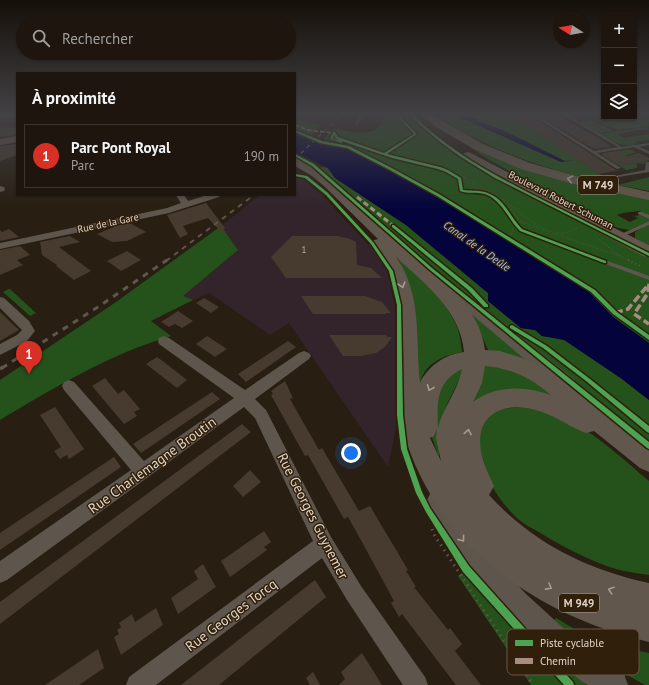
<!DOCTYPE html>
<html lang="fr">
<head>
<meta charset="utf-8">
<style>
	:root { --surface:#1e160e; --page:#2b231c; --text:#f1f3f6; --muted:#a19f9e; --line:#3c352e; --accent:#d93025 }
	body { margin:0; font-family:"PT Sans",sans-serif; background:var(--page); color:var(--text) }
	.controls { position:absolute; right:12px; top:12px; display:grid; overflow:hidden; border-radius:0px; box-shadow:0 1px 3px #0004 }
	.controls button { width:36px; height:36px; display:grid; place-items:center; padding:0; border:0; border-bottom:1px solid var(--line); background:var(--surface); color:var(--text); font:20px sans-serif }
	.compass { position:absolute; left:553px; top:12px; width:36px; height:36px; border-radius:50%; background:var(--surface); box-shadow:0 1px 3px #0004; rotate:281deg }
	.you { position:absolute; left:351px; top:453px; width:14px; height:14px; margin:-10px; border:3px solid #fff; border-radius:50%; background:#1a73e8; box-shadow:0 0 0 6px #1a73e833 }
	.badge { display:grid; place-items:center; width:26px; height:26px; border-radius:50%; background:var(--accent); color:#fff; font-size:13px; font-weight:700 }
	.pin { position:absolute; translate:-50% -33px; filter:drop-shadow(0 1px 2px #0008) }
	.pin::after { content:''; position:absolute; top:21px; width:14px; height:12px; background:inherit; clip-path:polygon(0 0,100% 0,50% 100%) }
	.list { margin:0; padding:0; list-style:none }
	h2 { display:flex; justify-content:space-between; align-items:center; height:52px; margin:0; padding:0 16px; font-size:17px }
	h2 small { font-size:13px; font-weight:400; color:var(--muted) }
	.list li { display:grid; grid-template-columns:26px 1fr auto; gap:12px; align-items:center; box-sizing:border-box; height:64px; margin:0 8px 8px; padding:0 8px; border:1px solid var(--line); border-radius:0px }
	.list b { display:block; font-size:15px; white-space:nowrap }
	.list p { margin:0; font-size:13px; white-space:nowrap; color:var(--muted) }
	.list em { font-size:13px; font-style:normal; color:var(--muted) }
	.icon { flex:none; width:22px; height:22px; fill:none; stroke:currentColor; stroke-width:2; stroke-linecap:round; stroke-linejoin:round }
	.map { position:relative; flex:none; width:649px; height:685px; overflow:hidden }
	.search { position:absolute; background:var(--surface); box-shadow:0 1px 3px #0004; left:16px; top:16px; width:280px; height:44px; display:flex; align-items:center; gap:10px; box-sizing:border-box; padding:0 14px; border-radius:22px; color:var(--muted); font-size:15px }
	.panel { position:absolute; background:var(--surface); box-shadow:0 1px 3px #0004; left:16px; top:72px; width:280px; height:124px; border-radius:0px }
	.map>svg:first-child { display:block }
	.commercial { fill:#33242b }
	.green { fill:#25521b }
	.water { fill:#04033c }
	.building { fill:#463b2e }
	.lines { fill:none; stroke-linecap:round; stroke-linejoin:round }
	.path-far3 { stroke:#5e564e; stroke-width:1; stroke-dasharray:0.5 1.5; stroke-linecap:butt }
	.path-far2 { stroke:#5e564e; stroke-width:1.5; stroke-dasharray:0.5 2; stroke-linecap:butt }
	.path-far1 { stroke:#5e564e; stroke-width:2; stroke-dasharray:1 3; stroke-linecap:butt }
	.path { stroke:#5e564e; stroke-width:3; stroke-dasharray:1.5 4.5; stroke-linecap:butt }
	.service { fill:#5e564d; fill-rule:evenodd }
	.minor { fill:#5e564d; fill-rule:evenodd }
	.tertiary { fill:#5e564d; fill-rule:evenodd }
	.primary { fill:#62574c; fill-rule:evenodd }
	.trunk { fill:#63584b; fill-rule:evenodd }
	.rail-far3 { stroke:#5e574e; stroke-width:1.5; stroke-dasharray:4 4; stroke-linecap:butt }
	.rail-far2 { stroke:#5e574e; stroke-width:2; stroke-dasharray:5 5; stroke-linecap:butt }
	.rail-far1 { stroke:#5e574e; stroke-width:3; stroke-dasharray:6 6; stroke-linecap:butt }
	.rail { stroke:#5e574e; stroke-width:3.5; stroke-dasharray:8 8; stroke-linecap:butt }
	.quiet-far2 { stroke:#a88b81; stroke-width:2; stroke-dasharray:4.5 2; stroke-linecap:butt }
	.quiet-far1 { stroke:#a88b81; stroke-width:3; stroke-dasharray:5.5 3; stroke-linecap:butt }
	.quiet { stroke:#a88b81; stroke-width:3.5; stroke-dasharray:8 3.5; stroke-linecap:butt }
	.cycleway-casing { stroke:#301f0a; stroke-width:3 }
	.cycleway { fill:#4ca352; fill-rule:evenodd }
	.oneway { stroke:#a89d90 }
	.oneway2 { stroke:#a79c90 }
	.oneway3 { stroke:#a69c91 }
	.labels { text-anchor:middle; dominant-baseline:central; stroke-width:3; stroke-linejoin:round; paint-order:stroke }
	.far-number-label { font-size:9px; fill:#baaea2 }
	.far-street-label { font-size:10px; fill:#e0d5c8; stroke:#301f0a }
	.shield { fill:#301f0a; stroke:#ab9e8f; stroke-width:1 }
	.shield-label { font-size:11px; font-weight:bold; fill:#e0d5c8 }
	.far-water-label { font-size:11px; font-style:italic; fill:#a4c2fc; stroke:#301f0a }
	.near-street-label { font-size:14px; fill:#e0d5c8; stroke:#301f0a }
	.key { fill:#301f0a; stroke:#655643; stroke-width:1 }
	.key-label { font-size:11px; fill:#e0d5c8 }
</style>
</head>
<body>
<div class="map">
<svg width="649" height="685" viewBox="0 0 649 685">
	<rect width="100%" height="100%" fill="#281e12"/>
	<path class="commercial" d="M295,177L302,178L321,194L379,256L388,274L395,307L396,428L388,467L289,323L270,335L209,293L193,300L182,296L237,250L221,226L260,195H295Z"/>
	<path class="green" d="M386,114H408L442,145L495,178L649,257V343L613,317L589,292L460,211L391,171L343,146L320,143L334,128C347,131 367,137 378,128C382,124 384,118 386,114Z
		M436,114H525L512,116L599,174L618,185L649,177V191C626,186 603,183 580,177C532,164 475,144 436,114Z
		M637,114L649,120V126L618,130L595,120L613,117H634V115Z
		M295,119L321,125L309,138L295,132Z
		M591,120L614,131L598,133L579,122Z
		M646,127L649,130H636L617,134L624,138L649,134V140L635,142L638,144L634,143L635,145C620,147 612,141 599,134Z
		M459,139L487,153L649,199V216L639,211C631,212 624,212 617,215L630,222L638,218L634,216L640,215L649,219V221L630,230L618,228L585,214L563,197L525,180L483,156Z
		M629,149L637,152L614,159L626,165L649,160L643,164L637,163V168L643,169L637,168L626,170L603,156L604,153Z
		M321,167L328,168L335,178L406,225L488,293V301L521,328L535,330L542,336L564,339L622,379L649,400V451L434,276L316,169Z
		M649,224V245L635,238V232Z
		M221,226L238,250L183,296L193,300L151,321L171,336C110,354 55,387 0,420V380L116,302Z
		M396,256C417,275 447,301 457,327C460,334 461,344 462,352C448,354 430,361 423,375C419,383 419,394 417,402L414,306L408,280Z
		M9,289H10L36,313L30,316L3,292Z
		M471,314L547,372L488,350L478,327Z
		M483,361L538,378L556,400L467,411C477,394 485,380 483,361Z
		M464,365V370L447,404L442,419L439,457L431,435L436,388Z
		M524,407C541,411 559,415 574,423C601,438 625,461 649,481V575C638,573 627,572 616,569C588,560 561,546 537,531C530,527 522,523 517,518C495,497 457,441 489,415C499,407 513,408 524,407Z
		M471,565C507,608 542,651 587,685H531L458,576Z
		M556,618L598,643L649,653V685H645L613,667L553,622Z"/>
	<path class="water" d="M452,114H463L511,134L565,161L577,160L561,162Z
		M295,132L320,143L343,146L391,171L460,211L589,292L613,317L649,343V400L622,379L564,340L542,336L535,330L521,328L488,301V293L406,225L335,178L328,168L295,152Z"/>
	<path class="building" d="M525,114L531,116L616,170H620L599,174L511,116Z
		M556,114L605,142L612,147L594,149L539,115Z
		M4,127L17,128V135L0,137V129Z
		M17,144V155L0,161V146Z
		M619,151L627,156L639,153L649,158V160L621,166L601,154Z
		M206,203L225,228L221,232L208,218L183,226L188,234L180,238L167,215Z
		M130,223L146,232L127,241L112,242L97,234L116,226Z
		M9,229L19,237L0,241V230L2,232Z
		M70,236L80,242L59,247L91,271L74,280L56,266L57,265L42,255L40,242Z
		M292,236H338L350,239L356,242L357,265L371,268L382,278H286L271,257Z
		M20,246L30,255L17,260L23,265L0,275V250Z
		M127,251L141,260L121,271L107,261Z
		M301,296H365L382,302L391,313H386V314H313Z
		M204,298L219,307L211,313L196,303Z
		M178,311L193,321L182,328L175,324L169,327L161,322Z
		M0,312L19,330L0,341Z
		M329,335H386L387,337H392L385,347L376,353L361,356H343Z
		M207,336L227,349L215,357L196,344Z
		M288,341L296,347L246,382L238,374Z
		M157,357L164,362L187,380L177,388L146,364Z
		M105,378L118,394L124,390L140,409L134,412L137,416L124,424L92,386Z
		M285,381L293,398L290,399L319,450L322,448L359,511L370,506L408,570L406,571L416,587H414L448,630L450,628L462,644L455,651L481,685H456L402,614L399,617L391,603L394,601L362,542L348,517L344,519L308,455L305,456L271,395L273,394L271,391Z
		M212,392L220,399L141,453L133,444Z
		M55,407L84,449L69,459L67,455L60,459L54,451L61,447L40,415Z
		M242,424L251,432L0,624V602Z
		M114,457L121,467L0,550V533Z
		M250,470L261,482L243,497L233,486Z
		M264,531L271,542L264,547L267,550L230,577L221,561Z
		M203,564L216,587L178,614L171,598L198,579L194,571Z
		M315,580L326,597L219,685H181Z
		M156,608L163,625L121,655L114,637L119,634L117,630L121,627L119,623L132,614L135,622Z
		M98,649L104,668L79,685H45Z
		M362,653L382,685H339L345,679L341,672Z
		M313,672L320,685H310L306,678Z"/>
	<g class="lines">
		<path class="path-far3" d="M396,147L401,156C424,161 445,167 466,178
			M371,158L385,154L387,151L383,139L396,128L390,118V114
			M457,176L461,178"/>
		<path class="path-far2" d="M459,177L485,193
			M464,177L496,195L535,224L555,234L569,232L578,227
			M508,205L520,221L546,231
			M510,217L519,221
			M555,234L620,256
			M504,237L511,234L515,224
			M597,238L620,256L630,261"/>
		<path class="path-far1" d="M628,260L642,267"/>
		<path class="path" d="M432,529L433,533L533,685"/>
		<path class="service" d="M361,114H365L357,124H355Z
			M531,114H535L594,151L618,147L562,114H566L622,147L649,143V145L639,147L649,151V154L634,147L597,153L621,168L617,169Z
			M646,162H649V172L612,178L610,177L645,170Z
			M638,212H642L649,215V219L638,214Z
			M649,221V225L624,236H620L619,235Z
			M605,260L649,276V280L603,263V261Z"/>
		<path class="minor" d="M0,114H17V117H0Z
			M0,186L4,187L5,189L4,191L0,192Z
			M176,195H184L188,201L207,195H220L219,197L169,213L0,249V243L167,208L181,203Z
			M0,297L4,298L29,321L35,331L27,341L0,355V344L17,335L22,330L0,308Z
			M164,336L169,338L245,390L299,353L304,351L309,353L311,356L309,359L255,399L266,410L331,537L361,586L425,677L428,685H403L347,600L322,558L156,685H126L129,677L313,541L255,418L244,407L7,580L0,583V561L131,470L64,390L62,386L64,382L69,380L74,382L144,461L234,398L159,344L158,341L159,338Z"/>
		<path class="tertiary" d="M436,273L441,274L574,379L576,384L574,389L567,391L560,389L431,280L429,277L431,274Z
			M438,491L446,494L482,545L525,593L573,637L624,674L628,685C619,685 596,685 588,685C582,683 570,671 564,666C513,624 453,564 426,502L430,494Z"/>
		<path class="primary" d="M17,136V142L0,145V139Z
			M295,157C308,161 323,172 333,180C357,200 378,222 400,243C431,272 480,303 485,350L500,351L522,358L551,370L649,444V472L640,468L594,431L586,433C571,428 558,417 542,412C509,400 474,410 481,452C483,464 489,475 494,486L489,495C533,543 586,569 649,583V642C556,620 470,569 424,483C412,460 403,437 400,412C397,394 396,375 396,358C396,329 400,301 389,274C384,263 376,254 369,244L371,241L378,239L324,186L312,176L295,166ZM396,257C424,283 461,311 464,352C445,354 428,366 420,383C415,340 423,295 396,257ZM485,366C511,368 531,378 551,395C525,386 496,385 473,402L482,383ZM462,369C458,391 443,407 438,428C437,402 436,382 462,369ZM437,429L436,438L441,461L430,438L434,436Z
			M559,201L649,245V257L643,256L554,208L552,205L554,202Z"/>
		<path class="trunk" d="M420,114H431L483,144L530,163L576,176L649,192V200L574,184L521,169L474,149L436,127Z
			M469,152L564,202L567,205L564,208L559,210L554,208L496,178L464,159L463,156L464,153Z"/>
		<path class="rail-far3" d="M295,159L342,114"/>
		<path class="rail-far2" d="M166,261L254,195"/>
		<path class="rail-far1" d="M2,368L98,307L167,260"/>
		<path class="rail" d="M0,369L3,367"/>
		<path class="quiet-far2" d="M295,125L308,130L334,133"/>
		<path class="quiet-far1" d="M357,197L395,227"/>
		<path class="quiet" d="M649,284L648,293L634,314L649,324
			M615,313L628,309L649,284"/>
		<g class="cycleway-casing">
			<path id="cycleway" d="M395,114H397L417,134L387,154L440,167L448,170L461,178L463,190C470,191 477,190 485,192C505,198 509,216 522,229L606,261V263H604L520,231C508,219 502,200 485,194C477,192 468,194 460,191L458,179L446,172L438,169L392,158L336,139L334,135L333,139L342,141V143L330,139L333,132H335L338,137L384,153L414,134Z
				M410,114H412C449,152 496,176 543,200C579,218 614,236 649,253V256L495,178L461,157L439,141L419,124Z
				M295,130L322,141L349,146L390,167L439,194L595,290L617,312L649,335V340L613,314L591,292L437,196L388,169L347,148L320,143L295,132Z
				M295,154L314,164L432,268L649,442V449L647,448L430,270L312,166L295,156Z
				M295,174L307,176L328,193L373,242L393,271L401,305L403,415L407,449L422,492L430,508L469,566L573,682L574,685H564L463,572L426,512L416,493L401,449L397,415V305L389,271L371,244L326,195L305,178L295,176Z
				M392,225H394L472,288L488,305V307H484L468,290L392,227Z
				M512,325L547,346L590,379L649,426V433L647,432L586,381L543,348L510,328V326Z"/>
		</g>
		<use href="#cycleway" class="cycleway"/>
	</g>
	<defs><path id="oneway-chevron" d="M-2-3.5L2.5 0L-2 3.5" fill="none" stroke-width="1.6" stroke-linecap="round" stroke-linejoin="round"/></defs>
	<use class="oneway" href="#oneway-chevron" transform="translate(570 179) rotate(-167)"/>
	<g class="oneway2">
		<use href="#oneway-chevron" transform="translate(402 285) rotate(74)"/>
		<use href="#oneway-chevron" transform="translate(430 388) rotate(112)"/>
		<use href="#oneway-chevron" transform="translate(468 432) rotate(-80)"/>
		<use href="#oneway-chevron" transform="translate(549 587) rotate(29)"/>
		<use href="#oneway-chevron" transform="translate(611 590) rotate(-162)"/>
	</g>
	<use class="oneway3" href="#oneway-chevron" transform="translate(462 539) rotate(53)"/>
	<linearGradient id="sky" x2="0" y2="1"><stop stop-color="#16100a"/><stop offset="0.54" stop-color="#424144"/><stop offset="1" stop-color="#424144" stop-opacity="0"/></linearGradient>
	<rect width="649" height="210" fill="url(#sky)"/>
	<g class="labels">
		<g class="far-number-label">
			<text x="304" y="249">1</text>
		</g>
		<g class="far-street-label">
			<text transform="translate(561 200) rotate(27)">Boulevard Robert Schuman</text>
			<text transform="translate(108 223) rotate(-12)">Rue de la Gare</text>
		</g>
		<g class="shield">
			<rect x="578" y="176" width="40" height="18" rx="3"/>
			<rect x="559" y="594" width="40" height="18" rx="3"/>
		</g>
		<g class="shield-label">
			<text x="598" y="185">M 749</text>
			<text x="579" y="603">M 949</text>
		</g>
		<g class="far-water-label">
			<text transform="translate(477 246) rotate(35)">Canal de la Deûle</text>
		</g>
		<g class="near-street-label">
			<text transform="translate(152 465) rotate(-36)">Rue Charlemagne Broutin</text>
			<text transform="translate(313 516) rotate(63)">Rue Georges Guynemer</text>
			<text transform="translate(231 615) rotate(-37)">Rue Georges Torcq</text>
		</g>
	</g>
	<rect x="507" y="629" width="132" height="46" rx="6" class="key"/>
	<rect x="515" y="640" width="18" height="6" fill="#4ca352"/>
	<rect x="515" y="658" width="18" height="6" fill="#a88b81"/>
	<g class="key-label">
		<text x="540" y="647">Piste cyclable</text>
		<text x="540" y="665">Chemin</text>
	</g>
</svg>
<div class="controls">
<button>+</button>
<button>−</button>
<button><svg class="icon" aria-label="layers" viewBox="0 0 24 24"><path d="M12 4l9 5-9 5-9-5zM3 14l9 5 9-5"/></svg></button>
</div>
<svg class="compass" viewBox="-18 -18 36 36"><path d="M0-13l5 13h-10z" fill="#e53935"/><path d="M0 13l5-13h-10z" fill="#a19f9e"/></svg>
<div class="you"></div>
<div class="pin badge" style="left:29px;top:374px">1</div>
<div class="search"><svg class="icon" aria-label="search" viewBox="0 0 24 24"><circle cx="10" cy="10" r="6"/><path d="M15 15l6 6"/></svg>Rechercher</div>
<section class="panel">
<h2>À proximité<small></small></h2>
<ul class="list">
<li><span class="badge">1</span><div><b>Parc Pont Royal</b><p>Parc</p></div><em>190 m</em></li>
</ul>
</section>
</div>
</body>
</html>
